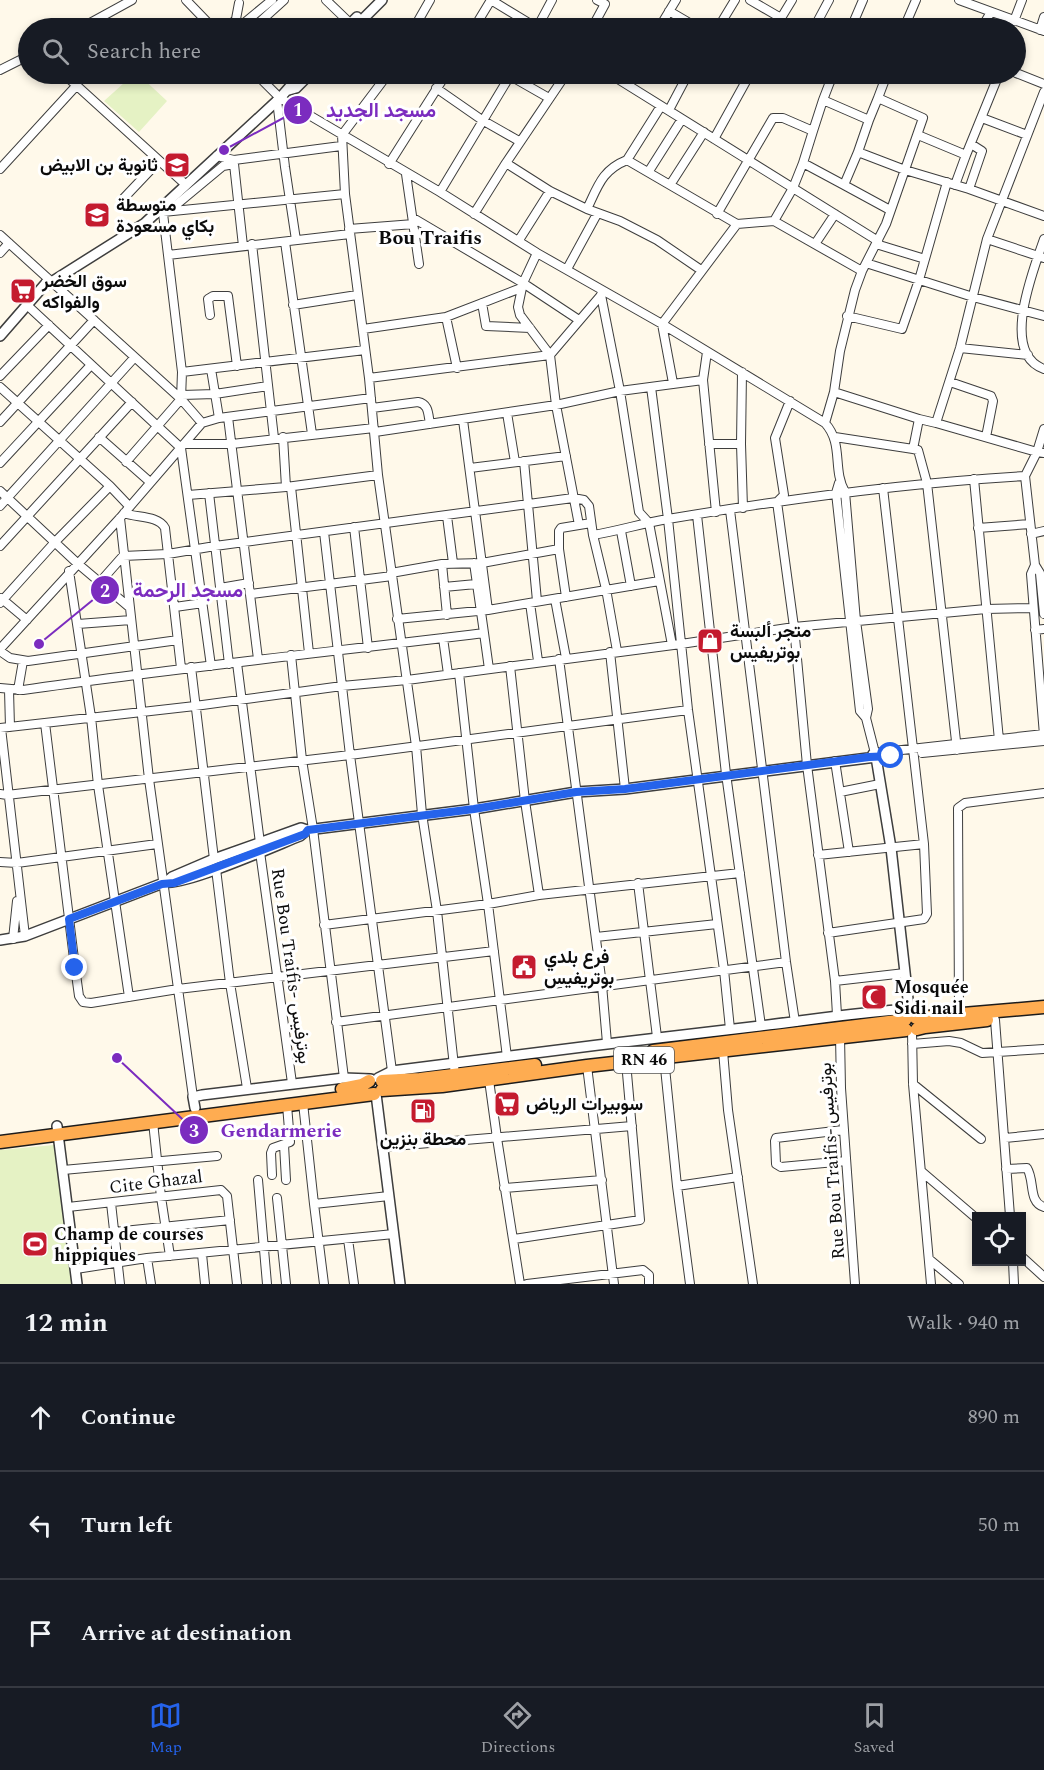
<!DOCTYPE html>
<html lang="en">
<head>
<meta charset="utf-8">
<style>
	:root { --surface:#171b24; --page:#242831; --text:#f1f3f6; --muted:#9ea1a6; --line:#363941; --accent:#2563eb }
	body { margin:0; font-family:Spectral,Vazirmatn,serif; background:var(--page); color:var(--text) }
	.controls { position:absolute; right:18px; bottom:18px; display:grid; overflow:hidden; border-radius:0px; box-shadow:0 3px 9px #0003 }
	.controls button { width:54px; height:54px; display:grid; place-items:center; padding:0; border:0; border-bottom:2px solid var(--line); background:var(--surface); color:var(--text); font:30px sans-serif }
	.stop { position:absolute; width:18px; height:18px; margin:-14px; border:4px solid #2563eb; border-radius:50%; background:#fff }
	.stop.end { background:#2563eb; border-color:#fff; box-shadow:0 2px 6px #0008 }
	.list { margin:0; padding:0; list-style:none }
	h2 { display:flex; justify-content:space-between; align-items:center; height:78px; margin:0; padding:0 24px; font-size:26px }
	h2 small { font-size:20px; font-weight:400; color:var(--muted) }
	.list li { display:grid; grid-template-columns:39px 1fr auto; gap:18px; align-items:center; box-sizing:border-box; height:108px; padding:0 24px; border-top:2px solid var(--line) }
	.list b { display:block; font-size:22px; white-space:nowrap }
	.list em { font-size:20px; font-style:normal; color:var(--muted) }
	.icon { flex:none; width:33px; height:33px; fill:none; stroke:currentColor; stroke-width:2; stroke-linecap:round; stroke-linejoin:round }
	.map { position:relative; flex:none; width:1044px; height:1284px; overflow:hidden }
	.search { position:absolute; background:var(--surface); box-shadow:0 3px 9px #0003; left:18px; right:18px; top:18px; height:66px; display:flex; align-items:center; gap:15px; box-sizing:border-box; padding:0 21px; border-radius:33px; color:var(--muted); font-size:22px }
	.sheet { height:402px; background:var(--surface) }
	nav { display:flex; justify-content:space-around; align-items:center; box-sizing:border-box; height:84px; border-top:2px solid var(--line); background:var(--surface); font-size:16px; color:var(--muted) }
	nav a { display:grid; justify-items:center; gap:3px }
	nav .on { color:var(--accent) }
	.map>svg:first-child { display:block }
	.pitch { fill:#e5f2c4 }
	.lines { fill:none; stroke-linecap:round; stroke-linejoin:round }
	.minor-casing { stroke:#3e3e3e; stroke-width:10 }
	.tertiary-casing { stroke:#3e3e3e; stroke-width:12 }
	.trunk-casing { stroke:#1c1c1c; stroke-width:15 }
	.minor { stroke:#fff; stroke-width:8 }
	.tertiary { stroke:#fff; stroke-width:9 }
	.trunk { stroke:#feac51; stroke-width:12 }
	.route { stroke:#2563eb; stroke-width:8 }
	.labels { text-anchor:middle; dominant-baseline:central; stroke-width:6; stroke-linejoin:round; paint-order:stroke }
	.shield { fill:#fff; stroke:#545454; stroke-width:1.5 }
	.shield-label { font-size:16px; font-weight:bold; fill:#0b0b0b }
	.poi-label { font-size:18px; font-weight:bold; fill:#0b0b0b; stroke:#fff; text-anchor:start }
	.street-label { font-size:18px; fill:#0b0b0b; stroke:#fff }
	.neighbourhood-label { font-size:20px; font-weight:bold; fill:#0b0b0b; stroke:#fff }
	.leader { fill:none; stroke:#7b2cbf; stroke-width:2 }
	.callout-dot { fill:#7b2cbf; stroke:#fff; stroke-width:2 }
	.mark-label { font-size:18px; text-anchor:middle; font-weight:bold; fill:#fff }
	.callout-label { font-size:20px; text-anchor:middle; font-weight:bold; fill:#7b2cbf; stroke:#fff; stroke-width:6; stroke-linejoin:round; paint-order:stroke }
</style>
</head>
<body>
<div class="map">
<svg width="1044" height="1284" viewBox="0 0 1044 1284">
	<rect width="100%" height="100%" fill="#fff9ea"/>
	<path class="pitch" d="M134,74H138L167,101L139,132L104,101Z
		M54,1145L66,1204L75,1284H0V1150Z"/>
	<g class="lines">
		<g class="minor-casing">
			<path id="minor" d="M186,0L213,28
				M326,0L353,26
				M750,0L781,18
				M959,0L1044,31
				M669,11L698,28
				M1014,21L1022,0
				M81,28L132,0
				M228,28L236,19L239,3
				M238,28L272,0
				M253,28L284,0
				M414,28L430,0
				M474,28L491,0L537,28
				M537,28L552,0
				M592,28L605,4L597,0
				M659,28L676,0
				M718,28L735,0
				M775,28L792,0
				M814,28L829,0
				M851,28L863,0
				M904,28L916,0
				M959,28L962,24L982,27L991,12
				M1040,30L1044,17
				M0,70L28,56
				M1016,73L1044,84
				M64,74L185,184
				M256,74L280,98L440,192L537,253L662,324L825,423C844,444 832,469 845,492L856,621L868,709L866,718
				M388,74L342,135L345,194L369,378L378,475L416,746L422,814L437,911L455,1075
				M507,74L549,98
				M610,74L878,241
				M815,74L831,81
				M626,83L632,74
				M436,88L482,120L519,141
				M878,98L887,74
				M277,100L285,167L296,240
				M823,100L833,74
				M669,110L688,74
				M982,118L1027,135
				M813,131L823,100L869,120L858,152
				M918,135L966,155L955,185
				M714,139L750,74
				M966,155L999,74
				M217,156L234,160L341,146
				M627,160L661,106
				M506,163L566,74
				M389,164L446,74
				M0,169L77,85
				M649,171L682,119
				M406,174L419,264
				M670,185L704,132
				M969,189L982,151L971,144
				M440,192L511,74
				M122,200L159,161
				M170,210L223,166L234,164L243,246
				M890,210L844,185L858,152L905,170L969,189L1044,216
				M163,212L345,194
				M474,214L506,163L550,191L587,209
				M717,214L773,118H783L813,131L803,163
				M413,218L523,283L579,320
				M774,221L793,188L803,163L844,185
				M349,229L414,224
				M0,235L181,399L202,423
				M987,239L1044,258
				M1044,239C1034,269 999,353 1044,369
				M519,240L550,191
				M285,242L312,434
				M252,244L274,438
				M815,244L835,214
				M876,244L925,259
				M0,253L9,243
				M537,253L523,283L518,307L520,315L550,355L556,405L579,525
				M168,255L350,234
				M866,263L973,297L1044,316
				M567,269L597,214
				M701,270L657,240L620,221L587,209C598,186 602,170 627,160L737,224L774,221L862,271
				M601,295L620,391L639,512L649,523L672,645
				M482,303L486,326L530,328
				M293,305L357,295
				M28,306L181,448L211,666
				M210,315L208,299L213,296H228L237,366
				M847,316L902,329L919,280L947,182
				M446,317L457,368
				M363,329L446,317L521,288
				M960,348L1028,355
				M707,352L703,380L716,512
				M550,355L602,294
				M211,369L219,418
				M182,372L365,350
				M0,376L49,325
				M369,378L550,355
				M950,382L991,396L993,401L986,437
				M673,383L662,324L737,224
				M0,387L110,486L129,506
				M651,387L668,519L688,710L724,970L730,1029
				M834,392L840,351L855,290L862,271L886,224L923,118L878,98L869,120
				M182,395L215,394L268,386
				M372,408L418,402C429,404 428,414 430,424
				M507,413L515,462
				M228,417L258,659
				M919,419L936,423L960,348L987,239L1044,92
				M463,420L488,610
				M0,422L94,320
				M825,423L834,392L919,419L913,449
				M936,423L1037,452L1044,429
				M375,432L556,405L620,391L703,380
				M99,437L150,482
				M283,437L286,487
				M835,437L913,449L918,450L927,483L957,750
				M184,444H232L374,428
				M709,444H741L743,508
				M741,444L742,372
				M1044,453L1037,452L1025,476L1035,565L1040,573L1044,614
				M524,461L537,601
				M126,462L181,399L182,372L162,205
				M0,463L91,365
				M470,468L566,456
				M974,479L999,740
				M839,483L836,493L860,711L866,718L875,753L1044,734
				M291,487L309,653
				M0,491L77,563L129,607
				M209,493L229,664
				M188,495L286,487L378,475
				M777,502L794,627L807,765L835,981L837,1015
				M777,502L784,495L775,438L790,401
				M0,506L134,358
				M730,510L786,962L795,1022
				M124,513C136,518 158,515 165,528L181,668
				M697,515L726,774L761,1026
				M447,516L453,563
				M120,518L149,779L193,1097
				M354,527L368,648
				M978,528L1030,524
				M621,531L631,586
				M324,532L350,755L392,1071
				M1031,534L1044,531
				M593,535C618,531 643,523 668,519C786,499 905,483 1025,476
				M0,546L132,402
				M1035,565L1031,574L1044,735
				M69,571L91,717L98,785L129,997
				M391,573L442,564
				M100,582L123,556L168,554L215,546L573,498L584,500L589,506L593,535L606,589L617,651
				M444,587L476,584
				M220,588L249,583
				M251,594L392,576
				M566,597L559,549V531L561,528L591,523
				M1,598L27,620
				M555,599L566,658
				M0,603L55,542L110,486
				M530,603L538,661
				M175,607L203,603
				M447,615L442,564L482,563L559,549
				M397,619L488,610L659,581
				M78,624L131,620
				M1035,630L1044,629
				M484,633L489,669
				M443,638L448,674
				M0,649L120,518L202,423L219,418L371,398
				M0,651L10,658L28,661L178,640
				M610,652L625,789
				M291,655L302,760L313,829L344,1078
				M559,659L602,985L607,1043
				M237,663L260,843
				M510,666L525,801L539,895
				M191,667L214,859
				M459,673L474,809L488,904L507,1057
				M0,688L23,690C177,668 330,652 484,633L474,563
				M9,690L10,727
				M18,690L23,661
				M45,723L75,967L79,996L83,1002L91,1003L178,989L494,951
				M0,728L195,706L342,686L407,680L681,644L794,627L986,609L1033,608
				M1,728L25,936
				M922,753L1044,741
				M835,761L849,852
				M840,792L880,784
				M0,794L7,795L350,755L688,710
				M260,852L292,1083
				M818,855L924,844
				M0,862L17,863L157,844
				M216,869L230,983L247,1088
				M638,883L657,1037
				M324,925L488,904L539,895L740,873
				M828,933L924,919L927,914L924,844L883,488
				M596,937L717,924
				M13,939L17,901
				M835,981L905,973
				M959,1014L958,808L965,803L1044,793
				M995,1020L1010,1216
				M336,1022L786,962
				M912,1032L913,1084L931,1284
				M840,1036L841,1088L855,1284
				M912,1044L949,1041L961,1043L982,1053L1044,1049
				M723,1051L728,1110L753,1284
				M664,1058L677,1186L690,1284
				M587,1066L614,1284
				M489,1080L497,1138L520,1284
				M913,1084L981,1139
				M303,1103L314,1204
				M153,1122L161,1197L170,1256
				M843,1130L776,1138L775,1141L776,1164L781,1167L846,1161
				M1005,1138L1044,1134
				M284,1145L286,1180
				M382,1147L632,1126
				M1006,1169L1027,1168C1035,1181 1028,1202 1044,1207
				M63,1170L217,1156
				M921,1171L976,1218
				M272,1175L271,1153L273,1148L290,1142L287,1105
				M258,1180L267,1284
				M677,1186L738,1177
				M504,1188L602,1180
				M277,1198L286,1284
				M111,1203L120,1284
				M68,1207L221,1190L227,1196L237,1284
				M114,1232L230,1220
				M348,1239L354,1284
				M514,1239L640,1220L626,1062
				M202,1254L205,1284
				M1022,1257L1044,1277
				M147,1258L151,1284
				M929,1259L959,1284
				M1013,1262L1014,1284
				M76,1269L147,1258L394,1234
				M324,1284L314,1204L389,1196
				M527,1284L643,1270L649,1275V1284"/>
		</g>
		<g class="tertiary-casing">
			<path id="tertiary" d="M346,28L357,17
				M354,28L382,0
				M289,90L296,88L310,74
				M45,286L145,223L280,98L301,74
				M0,336L47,282
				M873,754L875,753L876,757L891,848L910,1017
				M166,882C184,886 277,845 300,836L307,830
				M0,940L25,936L166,882L172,877L214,859L301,828L307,830L474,809L576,792L625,789L876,757
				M378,1078L392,1071C515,1055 637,1040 760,1026C810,1020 859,1012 910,1009
				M376,1094L400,1284
				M195,1108L193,1097L202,1095L344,1078L371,1079
				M57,1126L77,1284"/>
		</g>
		<g class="trunk-casing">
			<path id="trunk" d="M916,1018L1044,1007
				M917,1029L925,1027L987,1020
				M653,1051L905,1020
				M382,1081L420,1079L535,1065
				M342,1089L362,1085L369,1081
				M382,1090L442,1086L587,1066L906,1030
				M0,1142L374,1094"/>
		</g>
		<use href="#minor" class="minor"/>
		<use href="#tertiary" class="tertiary"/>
		<use href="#trunk" class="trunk"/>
	</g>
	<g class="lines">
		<path class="route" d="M75,968L69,919L162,884L174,883L305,834L308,830L474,809L576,792L625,789L869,757L891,756"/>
	</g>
	<defs>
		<g id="school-square" transform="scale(1.35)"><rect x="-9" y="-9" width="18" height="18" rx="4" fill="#c41b2f" stroke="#fff"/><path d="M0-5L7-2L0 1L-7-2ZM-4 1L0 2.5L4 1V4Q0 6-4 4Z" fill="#fff"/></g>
		<g id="supermarket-square" transform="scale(1.35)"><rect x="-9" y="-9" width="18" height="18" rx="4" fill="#c41b2f" stroke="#fff"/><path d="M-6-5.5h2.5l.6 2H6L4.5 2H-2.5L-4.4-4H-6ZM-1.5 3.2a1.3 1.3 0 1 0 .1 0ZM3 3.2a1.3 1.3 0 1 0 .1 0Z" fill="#fff"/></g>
		<g id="shop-square" transform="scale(1.35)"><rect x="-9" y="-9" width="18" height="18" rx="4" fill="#c41b2f" stroke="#fff"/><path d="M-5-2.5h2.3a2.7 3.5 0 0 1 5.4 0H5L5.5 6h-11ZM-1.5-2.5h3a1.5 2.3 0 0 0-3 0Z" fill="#fff"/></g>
		<g id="civic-square" transform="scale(1.35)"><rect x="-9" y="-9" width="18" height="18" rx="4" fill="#c41b2f" stroke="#fff"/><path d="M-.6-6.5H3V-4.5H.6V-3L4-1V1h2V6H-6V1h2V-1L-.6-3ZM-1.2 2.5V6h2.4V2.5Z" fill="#fff"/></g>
		<g id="mosque-square" transform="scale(1.35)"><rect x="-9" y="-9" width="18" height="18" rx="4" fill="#c41b2f" stroke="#fff"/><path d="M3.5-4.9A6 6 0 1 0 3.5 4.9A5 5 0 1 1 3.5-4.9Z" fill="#fff"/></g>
		<g id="fuel-square" transform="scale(1.35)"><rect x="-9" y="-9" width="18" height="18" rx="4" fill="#c41b2f" stroke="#fff"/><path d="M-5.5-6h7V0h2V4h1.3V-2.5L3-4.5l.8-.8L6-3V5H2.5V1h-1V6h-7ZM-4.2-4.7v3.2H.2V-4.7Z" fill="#fff"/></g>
		<g id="stadium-square" transform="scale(1.35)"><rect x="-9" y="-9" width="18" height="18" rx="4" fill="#c41b2f" stroke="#fff"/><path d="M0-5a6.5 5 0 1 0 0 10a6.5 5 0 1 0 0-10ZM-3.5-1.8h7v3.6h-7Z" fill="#fff"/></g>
	</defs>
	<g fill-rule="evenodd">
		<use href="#school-square" x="177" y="165"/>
		<use href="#school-square" x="97" y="215"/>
		<use href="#supermarket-square" x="23" y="291"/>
		<use href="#shop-square" x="710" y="641"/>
		<use href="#civic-square" x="524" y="967"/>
		<use href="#mosque-square" x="874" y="997"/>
		<use href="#supermarket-square" x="507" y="1104"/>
		<use href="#fuel-square" x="423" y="1111"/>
		<use href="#stadium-square" x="35" y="1244"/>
	</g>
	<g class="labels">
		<rect class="shield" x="614" y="1047" width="60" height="26" rx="4.5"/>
		<g class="shield-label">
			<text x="644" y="1060">RN 46</text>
		</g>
		<g class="poi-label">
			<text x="158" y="165" text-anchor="end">ثانوية بن الابيض</text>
			<text x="116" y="205">متوسطة<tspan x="116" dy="21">بكاي مسعودة</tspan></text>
			<text x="42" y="281">سوق الخضر<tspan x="42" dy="21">والفواكه</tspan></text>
			<text x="730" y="631">متجر ألبسة<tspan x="730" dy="21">بوتريفيس</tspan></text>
			<text x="544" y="957">فرع بلدي<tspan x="544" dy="21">بوتريفيس</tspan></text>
			<text x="894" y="987">Mosquée<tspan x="894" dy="21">Sidi nail</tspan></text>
			<text x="526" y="1104">سوبيرات الرياض</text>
			<text x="423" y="1139" text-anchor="middle">محطة بنزين</text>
			<text x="54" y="1234">Champ de courses<tspan x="54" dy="21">hippiques</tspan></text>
		</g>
		<g class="street-label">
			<text transform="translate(291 966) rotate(82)">Rue Bou Traifis- بوترفيس</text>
			<text transform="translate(832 1161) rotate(-94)">Rue Bou Traifis- بوترفيس</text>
			<text transform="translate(156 1182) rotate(-7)">Cite Ghazal</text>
		</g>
		<g class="neighbourhood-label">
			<text x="430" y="238">Bou Traifis</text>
		</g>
	</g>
	<path class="leader" d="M224 150L298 110M39 644L105 590M117 1058L194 1130"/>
	<g class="callout-dot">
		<circle cx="224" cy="150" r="6"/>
		<circle cx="39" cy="644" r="6"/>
		<circle cx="117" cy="1058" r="6"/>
		<circle cx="298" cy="110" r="15"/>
		<circle cx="105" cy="590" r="15"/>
		<circle cx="194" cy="1130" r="15"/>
	</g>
	<g class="mark-label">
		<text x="298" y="116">1</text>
		<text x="105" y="597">2</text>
		<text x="194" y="1137">3</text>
	</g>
	<g class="callout-label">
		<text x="381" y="117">مسجد الجديد</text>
		<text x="188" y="597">مسجد الرحمة</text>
		<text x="281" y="1137">Gendarmerie</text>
	</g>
</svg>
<div class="controls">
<button><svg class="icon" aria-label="locate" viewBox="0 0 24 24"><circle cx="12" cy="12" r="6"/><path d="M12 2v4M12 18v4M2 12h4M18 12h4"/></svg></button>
</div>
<div class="stop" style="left:891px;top:756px"></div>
<div class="stop end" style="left:75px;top:968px"></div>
<div class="search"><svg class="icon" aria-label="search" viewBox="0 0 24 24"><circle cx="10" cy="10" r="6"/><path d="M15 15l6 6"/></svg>Search here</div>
</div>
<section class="sheet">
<h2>12 min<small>Walk · 940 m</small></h2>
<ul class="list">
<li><svg class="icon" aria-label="ahead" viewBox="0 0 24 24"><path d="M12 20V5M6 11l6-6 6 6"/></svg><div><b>Continue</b></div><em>890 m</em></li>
<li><svg class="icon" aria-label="left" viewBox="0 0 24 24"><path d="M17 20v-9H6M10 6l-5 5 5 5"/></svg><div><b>Turn left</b></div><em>50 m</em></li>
<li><svg class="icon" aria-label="arrive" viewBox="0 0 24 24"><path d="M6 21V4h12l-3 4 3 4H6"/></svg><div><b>Arrive at destination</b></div></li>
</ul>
</section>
<nav>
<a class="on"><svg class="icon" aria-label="map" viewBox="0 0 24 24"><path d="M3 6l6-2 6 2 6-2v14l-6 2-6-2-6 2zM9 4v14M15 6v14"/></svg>Map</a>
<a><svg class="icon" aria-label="directions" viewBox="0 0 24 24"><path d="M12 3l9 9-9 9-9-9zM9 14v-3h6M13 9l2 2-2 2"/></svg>Directions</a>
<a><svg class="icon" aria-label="saved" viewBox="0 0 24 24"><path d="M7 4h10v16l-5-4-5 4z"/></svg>Saved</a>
</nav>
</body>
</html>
